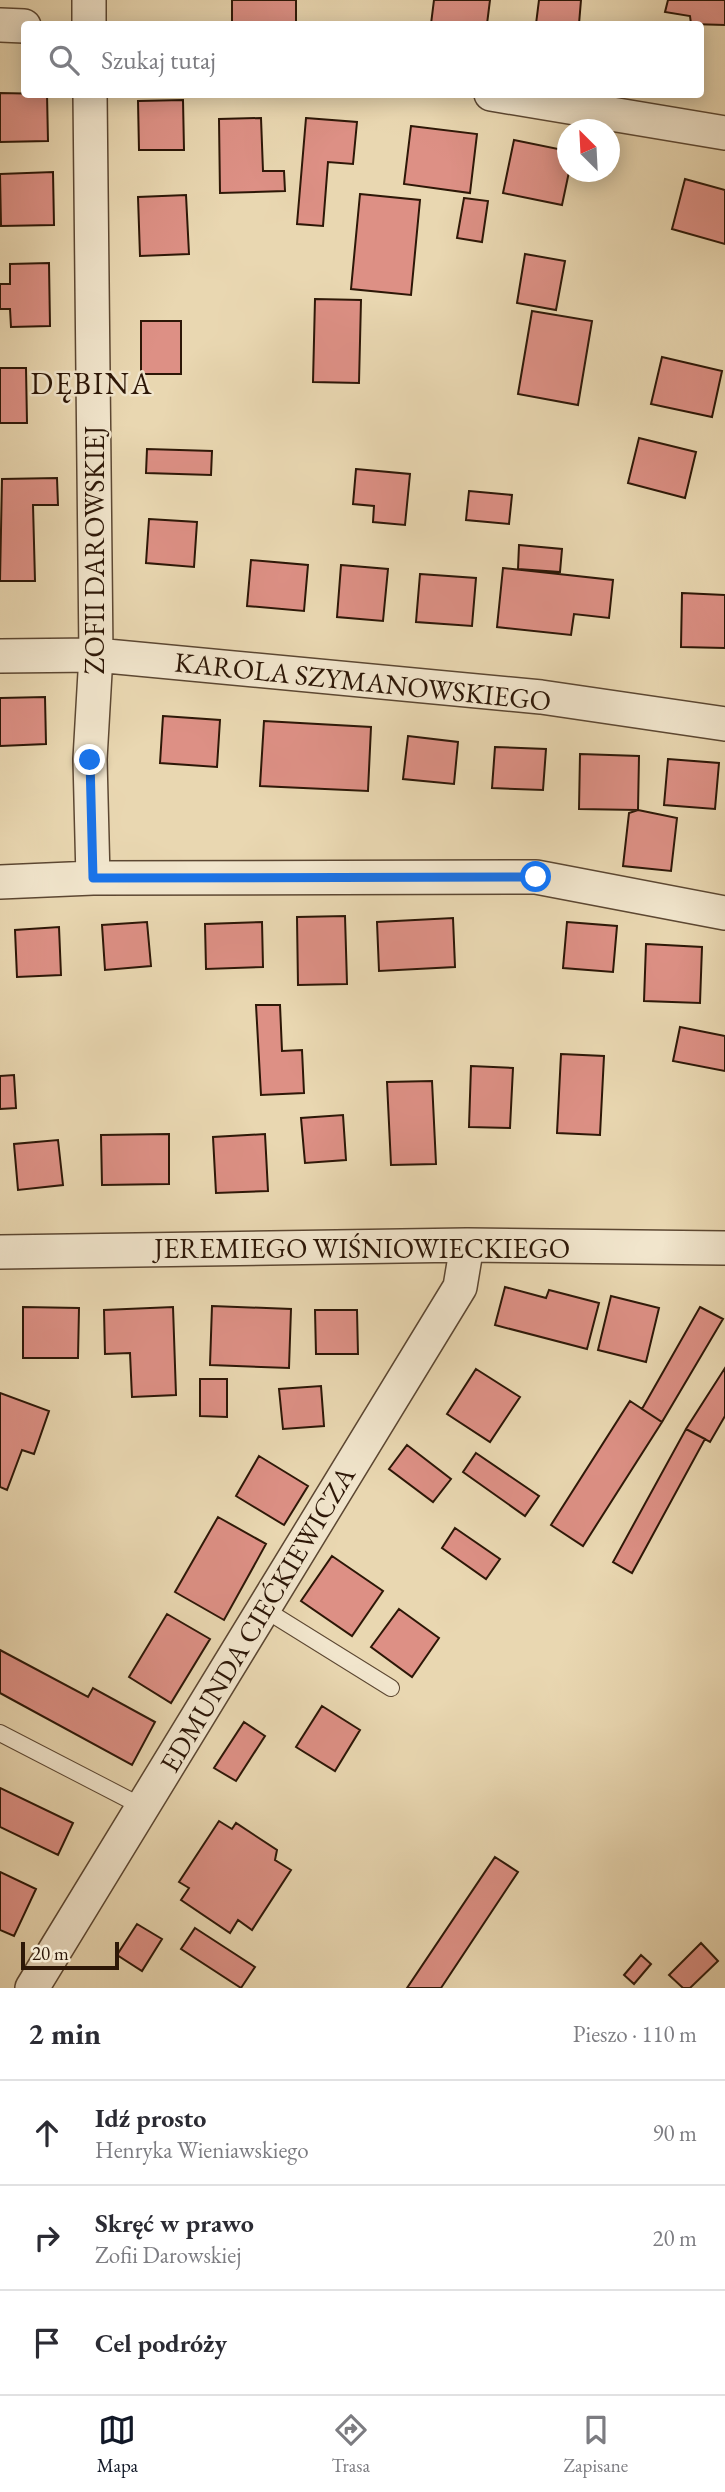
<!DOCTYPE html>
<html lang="pl">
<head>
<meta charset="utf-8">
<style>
	:root { --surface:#fff; --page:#f2f2f3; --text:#2b2b33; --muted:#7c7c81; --line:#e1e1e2; --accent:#111827 }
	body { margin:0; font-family:"EB Garamond",serif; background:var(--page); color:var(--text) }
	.compass { position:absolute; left:557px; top:119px; width:63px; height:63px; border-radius:50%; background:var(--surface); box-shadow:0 4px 18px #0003; rotate:336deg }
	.scale { position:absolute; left:21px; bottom:18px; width:98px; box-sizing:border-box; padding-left:7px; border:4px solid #2d1707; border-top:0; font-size:19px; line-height:24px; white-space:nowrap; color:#2d1707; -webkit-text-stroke:5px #f1e5cc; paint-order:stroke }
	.stop { position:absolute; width:21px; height:21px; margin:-16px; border:5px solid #1a73e8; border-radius:50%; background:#fff }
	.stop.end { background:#1a73e8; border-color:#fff; box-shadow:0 2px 7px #0008 }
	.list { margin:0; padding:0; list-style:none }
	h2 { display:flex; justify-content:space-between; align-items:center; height:91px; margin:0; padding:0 28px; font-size:30px }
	h2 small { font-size:23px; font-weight:400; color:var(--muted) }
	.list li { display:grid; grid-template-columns:46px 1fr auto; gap:21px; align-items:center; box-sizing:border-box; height:105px; padding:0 28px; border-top:2px solid var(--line) }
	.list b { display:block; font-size:26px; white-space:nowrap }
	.list p { margin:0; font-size:23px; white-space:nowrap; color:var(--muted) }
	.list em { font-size:23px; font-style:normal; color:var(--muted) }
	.icon { flex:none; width:38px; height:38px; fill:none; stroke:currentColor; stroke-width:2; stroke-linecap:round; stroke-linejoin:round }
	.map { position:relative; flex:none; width:725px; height:1988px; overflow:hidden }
	.search { position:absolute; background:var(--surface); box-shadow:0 4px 18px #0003; left:21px; right:21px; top:21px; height:77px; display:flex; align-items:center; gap:18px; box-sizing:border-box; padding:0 24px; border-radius:7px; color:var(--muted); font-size:26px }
	.sheet { height:406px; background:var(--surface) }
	nav { display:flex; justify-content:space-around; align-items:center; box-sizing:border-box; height:98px; border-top:2px solid var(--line); background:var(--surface); font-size:19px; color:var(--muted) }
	nav a { display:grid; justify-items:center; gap:4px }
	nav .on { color:var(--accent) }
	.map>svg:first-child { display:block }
	.building { fill:#dd9085; stroke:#2d1707; stroke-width:2 }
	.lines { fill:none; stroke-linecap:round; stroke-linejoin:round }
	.lane-casing { stroke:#5c4732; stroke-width:18 }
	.street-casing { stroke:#5c4732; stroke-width:36 }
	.lane { stroke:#f1e5cc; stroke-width:16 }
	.street { stroke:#f1e5cc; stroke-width:33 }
	.route { stroke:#1a73e8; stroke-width:9 }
	.labels { text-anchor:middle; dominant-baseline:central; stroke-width:5; stroke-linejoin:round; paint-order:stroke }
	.street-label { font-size:28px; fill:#2d1707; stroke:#f1e5cc }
	.neighbourhood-label { font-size:30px; letter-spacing:2px; fill:#2d1707; stroke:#f1e5cc }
</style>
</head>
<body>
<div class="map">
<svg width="725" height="1988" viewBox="0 0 725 1988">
	<rect width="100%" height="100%" fill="#e9d7b1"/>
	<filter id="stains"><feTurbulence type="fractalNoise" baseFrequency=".00286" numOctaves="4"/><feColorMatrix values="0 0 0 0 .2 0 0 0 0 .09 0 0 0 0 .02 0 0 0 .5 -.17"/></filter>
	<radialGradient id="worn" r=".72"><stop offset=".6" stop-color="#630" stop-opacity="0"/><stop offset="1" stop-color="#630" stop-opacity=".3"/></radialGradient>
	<path class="building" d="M232,0H296V23H232Z
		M434,0H490L487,24H431Z
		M539,0H581L579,24H536Z
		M668,0H725V25L691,24L690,16L665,12Z
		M0,93L47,94L48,141L0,142Z
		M183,100L184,150H139L138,101Z
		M261,118L263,171H284L285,191L220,193L219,119Z
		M306,118L357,122L353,164L328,162L323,226L297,224Z
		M411,126L477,134L470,193L404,184Z
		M514,140L568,151L569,172L562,205L503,193Z
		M53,172L54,225L1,226L0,174Z
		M685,179L725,190V244L672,229Z
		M360,194L420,200L411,295L351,289Z
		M186,195L189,254L140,256L138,197Z
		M464,198L488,201L482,242L457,238Z
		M525,254L565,261L556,310L517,303Z
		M49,263L50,326L11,327L10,309H0V284H10V264Z
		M315,299L361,300L359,383L313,382Z
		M532,311L592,321L578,405L518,394Z
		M141,321H181V374H141Z
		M662,357L722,371L712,417L651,404Z
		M0,368H26L27,423H0Z
		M639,438L696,452L685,498L628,483Z
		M147,449L212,451L211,475L146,473Z
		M356,469L410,474L405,525L373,522L374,506L353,504Z
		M57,478L58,505H33L35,581H0L2,479Z
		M469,491L512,495L509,524L466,520Z
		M149,519L197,522L194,567L146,563Z
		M519,545L562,549L560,572L518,569Z
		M251,560L308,565L304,611L247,606Z
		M341,565L388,569L383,621L337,617Z
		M503,568L613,580L609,618L574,614L571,635L497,627Z
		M420,574L476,578L472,626L416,622Z
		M682,593L725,595V648L681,647Z
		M45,697L46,744L0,746V698Z
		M163,716L220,720L217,767L160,763Z
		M264,721L371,727L368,791L260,786Z
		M408,736L458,742L454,784L403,779Z
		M495,747L546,749L543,790L492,788Z
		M580,754L639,756L638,810L579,809Z
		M668,759L719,763L715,809L664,805Z
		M638,810L677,818L671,871L623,866L629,813Z
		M345,916L347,984L298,985L297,917Z
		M453,918L455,967L379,971L377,922Z
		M147,922L151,966L105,970L102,925Z
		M262,922L263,967L206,969L205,924Z
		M567,922L617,926L613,972L563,968Z
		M59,927L61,975L17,977L15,930Z
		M646,944L702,947L700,1003L644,1001Z
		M256,1005H280L282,1051L302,1050L304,1093L261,1095Z
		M680,1027L725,1036V1071L673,1061Z
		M561,1054L604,1056L600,1135L557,1133Z
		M471,1066L513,1068L510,1128L469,1127Z
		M14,1075L16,1108L0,1109V1076Z
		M432,1081L436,1164L391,1165L387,1082Z
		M343,1115L346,1160L305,1163L301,1118Z
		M169,1134V1184L102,1185L101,1135Z
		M265,1134L268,1191L216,1193L213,1137Z
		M58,1140L63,1185L18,1190L14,1144Z
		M505,1287L546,1298L549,1290L599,1303L587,1349L495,1325Z
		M611,1296L659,1308L646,1362L598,1350Z
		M212,1306L291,1309L289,1368L210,1365Z
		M23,1307L79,1308L78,1358H23Z
		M173,1307L176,1395L132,1397L130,1353L105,1354L104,1310Z
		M700,1307L723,1319L662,1422L642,1409Z
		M315,1310H357L358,1354H316Z
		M725,1368V1416L710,1442L686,1429Z
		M476,1369L520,1397L490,1442L447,1414Z
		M200,1379H227V1417L200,1416Z
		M321,1386L324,1426L283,1429L279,1389Z
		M0,1393L49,1411L34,1454L22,1450L7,1490L0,1487Z
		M630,1401L662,1422L583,1546L551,1525Z
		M686,1429L705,1439L632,1573L613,1562Z
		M407,1445L451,1479L433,1502L389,1469Z
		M476,1453L539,1496L525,1516L463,1472Z
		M259,1456L308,1486L284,1525L236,1496Z
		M218,1517L266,1544L224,1620L175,1592Z
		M455,1528L500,1559L486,1579L442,1548Z
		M332,1556L383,1591L352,1636L301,1601Z
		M399,1609L439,1638L412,1677L371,1647Z
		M167,1614L210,1639L171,1703L129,1677Z
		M0,1650L88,1697L93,1688L155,1722L132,1765L0,1693Z
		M322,1706L360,1730L335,1771L296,1747Z
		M244,1722L265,1736L236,1781L214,1768Z
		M0,1788L73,1823L58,1855L0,1827Z
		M219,1821L232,1829L236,1823L277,1850L275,1860L291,1870L252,1930L238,1920L230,1933L181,1900L189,1888L179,1882Z
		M495,1857L518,1872L441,1988H407Z
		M0,1872L36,1889L14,1936L0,1930Z
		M137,1924L162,1939L142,1971L117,1955Z
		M195,1928L255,1967L241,1988L181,1949Z
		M701,1943L718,1961L690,1988H683L669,1975Z
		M641,1955L651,1964L634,1984L624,1975Z"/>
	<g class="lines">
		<g class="lane-casing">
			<path id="lane" d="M264,1609L391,1688
				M0,1733L143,1807"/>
		</g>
		<g class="street-casing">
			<path id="street" d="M89,0V24
				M0,25L24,26
				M90,94L96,655L90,759L93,878
				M491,94L725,133
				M0,656L96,655L541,697L725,724
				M0,882L93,878L536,877L725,913
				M0,1252L467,1245L725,1248
				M32,1988L460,1287L467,1245"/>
		</g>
		<use href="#lane" class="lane"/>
		<use href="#street" class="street"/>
	</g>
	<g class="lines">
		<path class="route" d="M90,760L93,878L536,877"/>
	</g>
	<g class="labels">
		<g class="street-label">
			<text transform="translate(94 550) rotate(-90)">ZOFII DAROWSKIEJ</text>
			<text transform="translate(363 681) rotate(6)">KAROLA SZYMANOWSKIEGO</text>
			<text x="362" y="1248">JEREMIEGO WIŚNIOWIECKIEGO</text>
			<text transform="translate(257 1619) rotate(-59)">EDMUNDA CIEĆKIEWICZA</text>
		</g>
		<g class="neighbourhood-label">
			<text x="92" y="383">DĘBINA</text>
		</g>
	</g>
	<rect width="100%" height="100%" filter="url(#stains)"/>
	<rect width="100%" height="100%" fill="url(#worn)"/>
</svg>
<svg class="compass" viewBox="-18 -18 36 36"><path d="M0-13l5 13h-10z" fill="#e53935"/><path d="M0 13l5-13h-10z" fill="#7c7c81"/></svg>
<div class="scale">20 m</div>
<div class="stop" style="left:536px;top:877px"></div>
<div class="stop end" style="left:90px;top:760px"></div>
<div class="search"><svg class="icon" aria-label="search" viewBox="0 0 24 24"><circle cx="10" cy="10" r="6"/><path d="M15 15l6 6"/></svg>Szukaj tutaj</div>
</div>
<section class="sheet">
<h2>2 min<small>Pieszo · 110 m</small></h2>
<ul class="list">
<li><svg class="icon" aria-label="ahead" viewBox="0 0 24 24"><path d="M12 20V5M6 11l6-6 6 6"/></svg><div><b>Idź prosto</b><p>Henryka Wieniawskiego</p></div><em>90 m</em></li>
<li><svg class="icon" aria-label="right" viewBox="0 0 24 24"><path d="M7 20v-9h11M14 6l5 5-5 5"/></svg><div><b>Skręć w prawo</b><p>Zofii Darowskiej</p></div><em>20 m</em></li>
<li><svg class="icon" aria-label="arrive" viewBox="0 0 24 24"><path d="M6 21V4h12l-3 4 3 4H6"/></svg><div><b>Cel podróży</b></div></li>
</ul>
</section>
<nav>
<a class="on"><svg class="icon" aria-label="map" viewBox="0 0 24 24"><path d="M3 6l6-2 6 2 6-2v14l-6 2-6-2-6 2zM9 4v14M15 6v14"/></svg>Mapa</a>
<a><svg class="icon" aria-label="directions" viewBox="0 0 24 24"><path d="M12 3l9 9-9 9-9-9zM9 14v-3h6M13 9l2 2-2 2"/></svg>Trasa</a>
<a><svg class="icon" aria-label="saved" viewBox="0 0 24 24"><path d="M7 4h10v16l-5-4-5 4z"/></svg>Zapisane</a>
</nav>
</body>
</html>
